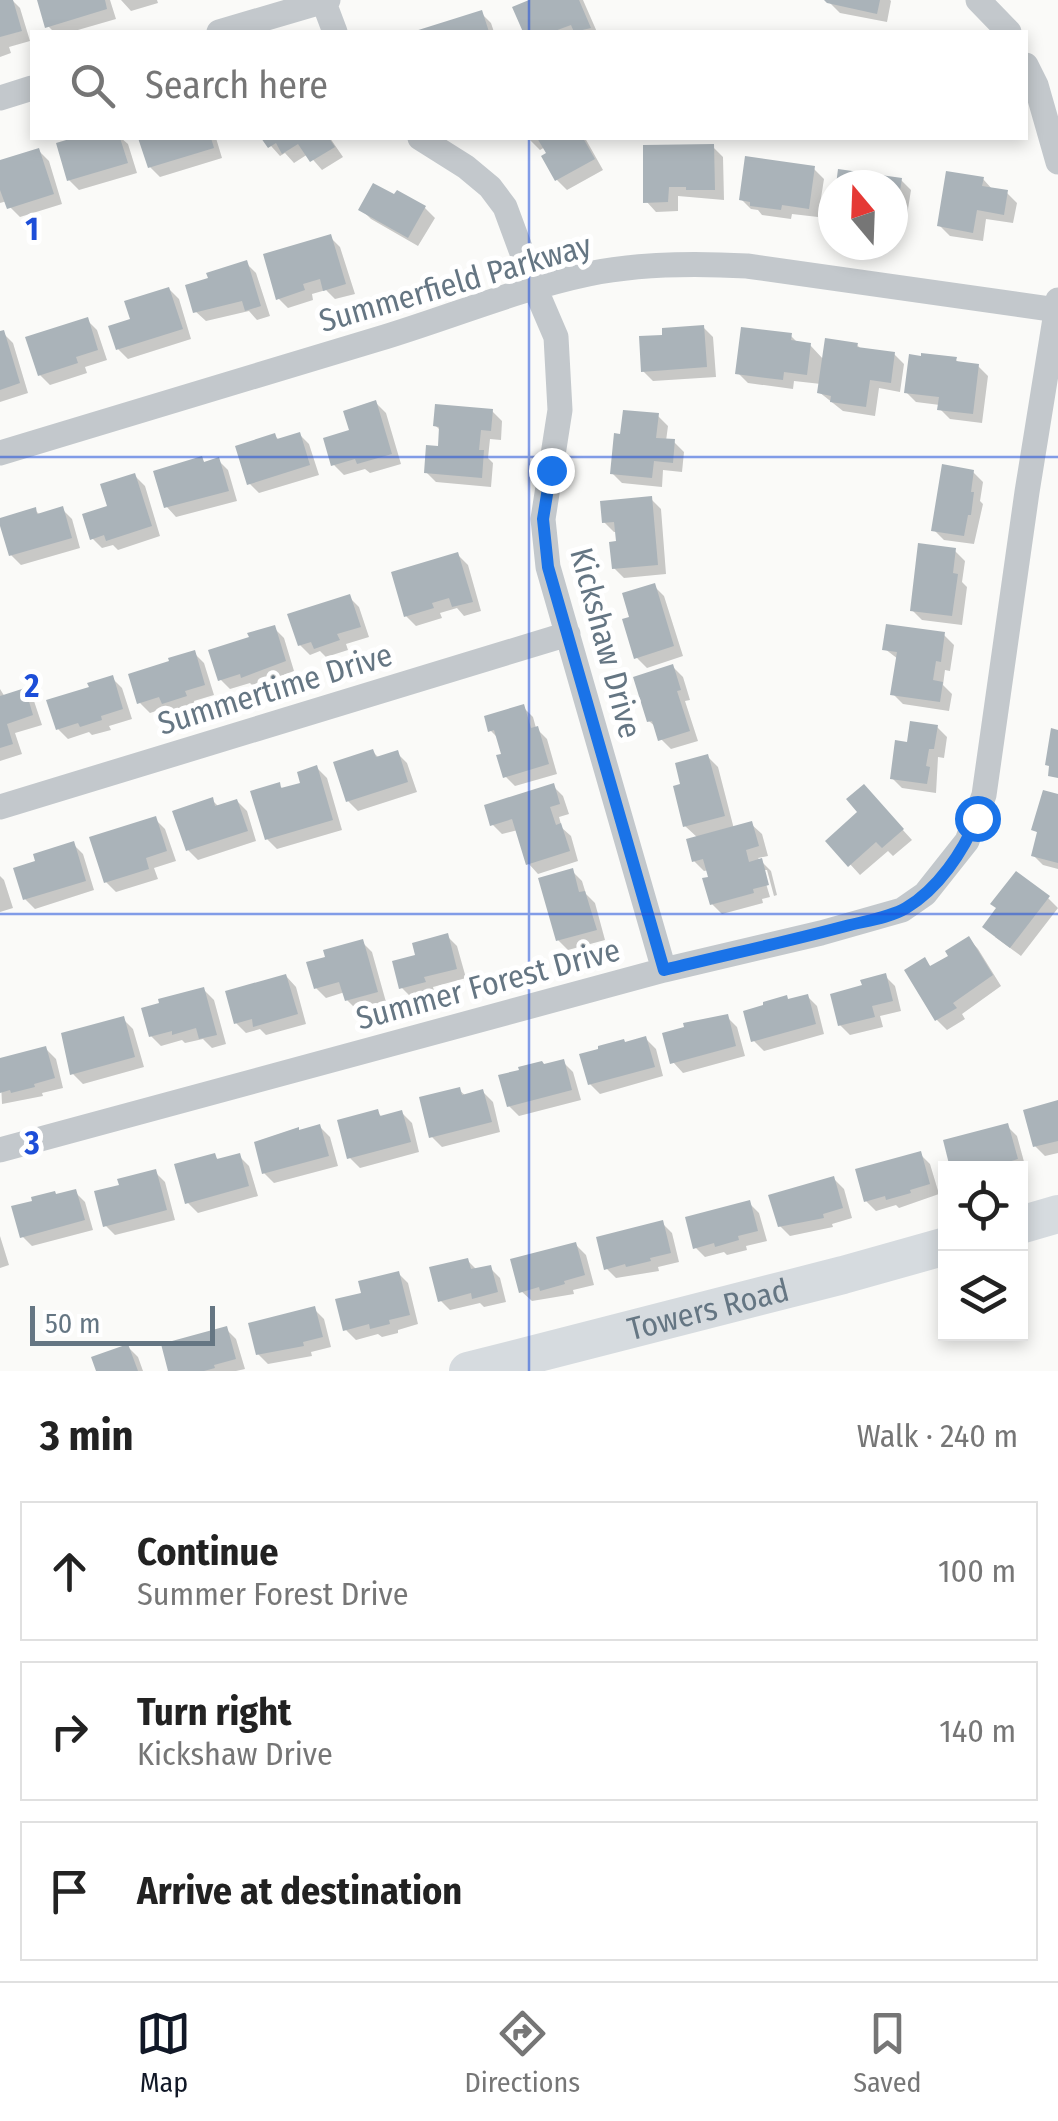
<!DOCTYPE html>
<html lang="en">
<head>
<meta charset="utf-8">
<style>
	:root { --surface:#fff; --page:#f6f6f6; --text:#222; --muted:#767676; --line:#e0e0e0; --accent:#111827 }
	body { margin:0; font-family:"Fira Sans Condensed",sans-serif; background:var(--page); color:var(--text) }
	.controls { position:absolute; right:30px; bottom:30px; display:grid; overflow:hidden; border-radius:0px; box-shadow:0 5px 15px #0003 }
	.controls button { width:90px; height:90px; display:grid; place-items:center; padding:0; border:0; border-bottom:2px solid var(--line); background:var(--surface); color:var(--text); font:50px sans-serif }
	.compass { position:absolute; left:818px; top:170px; width:90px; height:90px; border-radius:50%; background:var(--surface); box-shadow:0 5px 15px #0003; rotate:341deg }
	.scale { position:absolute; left:30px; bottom:25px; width:185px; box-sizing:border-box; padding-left:10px; border:5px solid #657683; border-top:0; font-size:28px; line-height:35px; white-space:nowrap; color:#657683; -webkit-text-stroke:8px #fff; paint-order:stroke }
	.stop { position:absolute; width:30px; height:30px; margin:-22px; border:8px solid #1a73e8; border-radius:50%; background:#fff }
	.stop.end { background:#1a73e8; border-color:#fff; box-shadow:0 2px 10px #0008 }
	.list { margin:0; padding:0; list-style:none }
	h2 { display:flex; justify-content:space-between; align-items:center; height:130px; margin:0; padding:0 40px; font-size:42px }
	h2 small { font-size:32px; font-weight:400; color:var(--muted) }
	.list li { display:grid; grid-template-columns:65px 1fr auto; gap:30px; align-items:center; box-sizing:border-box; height:140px; margin:0 20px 20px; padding:0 20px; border:2px solid var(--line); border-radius:0px }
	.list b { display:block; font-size:38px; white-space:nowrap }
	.list p { margin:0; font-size:32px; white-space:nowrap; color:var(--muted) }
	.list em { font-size:32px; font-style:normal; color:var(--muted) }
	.icon { flex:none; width:55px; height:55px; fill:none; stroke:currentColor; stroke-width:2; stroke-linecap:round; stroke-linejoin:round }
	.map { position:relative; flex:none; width:1058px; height:1371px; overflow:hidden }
	.search { position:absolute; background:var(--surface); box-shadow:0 5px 15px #0003; left:30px; right:30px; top:30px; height:110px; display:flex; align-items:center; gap:25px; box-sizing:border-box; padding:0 35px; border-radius:0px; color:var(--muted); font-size:38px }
	.sheet { height:610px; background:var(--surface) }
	nav { display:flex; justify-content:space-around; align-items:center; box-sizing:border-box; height:140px; border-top:2px solid var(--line); background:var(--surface); font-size:28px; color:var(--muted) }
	nav a { display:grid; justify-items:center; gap:5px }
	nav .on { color:var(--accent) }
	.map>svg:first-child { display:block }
	.shadow { fill:#0003 }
	.building { fill:#aab3b9 }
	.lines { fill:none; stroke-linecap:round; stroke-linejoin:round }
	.minor { stroke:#c3c8cc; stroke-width:25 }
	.secondary { stroke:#d6dbdf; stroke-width:38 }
	.route { stroke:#1a73e8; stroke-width:12 }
	.grid { fill:none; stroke:#1d4ed8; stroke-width:2.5; stroke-opacity:0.55 }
	.labels { text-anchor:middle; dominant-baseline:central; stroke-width:10; stroke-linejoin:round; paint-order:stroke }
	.street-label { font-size:32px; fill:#657683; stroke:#fff }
	.grid-label { font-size:32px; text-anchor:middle; font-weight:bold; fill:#1d4ed8; stroke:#fff; stroke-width:10; stroke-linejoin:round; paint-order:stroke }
</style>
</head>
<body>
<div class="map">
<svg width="1058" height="1371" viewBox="0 0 1058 1371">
	<rect width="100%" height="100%" fill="#fafaf8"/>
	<path class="shadow" d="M4,0H12L20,8L30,41L9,47L11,53L0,57V1Z
		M39,0H110L116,19L71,32H54L48,26Z
		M157,0L158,3L131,11L121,0Z
		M536,0H583L597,32H525L515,9Z
		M827,0H890L891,1L887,22L840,13Z
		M481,13L491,23L494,32H418Z
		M82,138H121L128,144L137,173L79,190L69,180L59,144Z
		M141,138H216L222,158L160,177L150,167Z
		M264,138H330L343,157L322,170L308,154L294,163L285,153L280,156Z
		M528,138H585L603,170L567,190L557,180L545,147L540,150Z
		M713,147L723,157L724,200L678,196V211L656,212L646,201Z
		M39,151L49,161L62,204L20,217L10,207L7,201L0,203V163Z
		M814,169L824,179L818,217L792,214L791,219L762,215L758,210L751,209L741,199Z
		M983,179L993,190L1007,193L1017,203L1013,223L986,219L983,241L950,236L940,226Z
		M901,180L911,190L905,228L893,226V185H838Z
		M398,193L425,208L435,218L418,246L371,219L361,209L395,198Z
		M330,237L340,247L355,294L335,299L326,290L312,294L313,300L288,308L278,298Z
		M246,263L256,273L270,316L257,320L249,311L206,321L195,311L211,280Z
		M169,289L179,299L191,339L128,359L118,349Z
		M87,320L97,330L107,360L85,367L87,373L50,385L40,375Z
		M703,327L713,337L716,377L653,381L643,371Z
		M3,333L13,343L28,393L0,402V334Z
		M791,336L799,344L810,345L824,360L857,345L862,350L894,354L904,364L900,392L879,388L875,416L843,411L819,392L821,384L794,381L793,389L748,383L738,373Z
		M955,359L960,364L978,366L988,376L982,423L950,419L940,409V405L916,402L906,392Z
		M376,403L386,413L401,464L370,473L365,469L344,475L334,465L352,432Z
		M492,411L502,421L501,440L490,439L488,458L493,463L491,487L436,482L426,472L440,449L442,432L435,425Z
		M658,416L668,426L666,441L674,442L684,452L682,472L663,470L662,487L622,483L612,473Z
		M299,434L309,444L319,475L259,493L249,483L275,436L279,440Z
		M201,459L206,464L218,460L228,470L237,501L176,517L166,506Z
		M973,472L983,482L980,501L983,504L974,544L944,540L934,530Z
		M135,476L145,486L160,536L118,550L113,545L102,548L92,538L110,507Z
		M651,499L661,509L666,574L624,578L614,568L618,543L617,532H614L604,522Z
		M62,509L72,519L80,548L21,565L11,555L35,510L40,515Z
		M955,551L965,561L962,582L967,587L962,625L922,620L912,610Z
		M458,555L468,565L481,611L464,616L457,608L440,613L442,618L416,626L406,616Z
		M654,586L664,596L683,656L647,668L637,658L632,619Z
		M349,597L359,607L369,637L346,644L348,650L326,657L320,651L310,655L300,645Z
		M274,628L284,638L294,671L253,686L250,683L230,689L220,679Z
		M944,635L954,645L950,671L945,670L943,685L952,694L949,711L903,704L893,694L898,659L885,649Z
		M194,653L204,663L214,695L194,701L195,706L174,713L168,707L150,713L140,703Z
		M673,667L683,677L690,700L685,701L698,741L671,749L661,739L658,729L649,721Z
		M112,678L122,688L132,719L109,726L111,730L92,735L89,732L68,739L58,729L92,688Z
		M0,689L5,697L24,691L34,701L42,725L15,733L22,754L0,761Z
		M523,707L533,717L536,728L547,739L557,774L515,786L505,776L504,756L500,740L491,731L487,718Z
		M937,727L947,737L944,758L938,757L936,793L902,788L892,778L910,745Z
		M373,752L379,758L397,753L407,763L417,792L358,811L348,801Z
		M708,757L718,767L734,829L751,824L762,834L768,856L758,858L771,871L777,895L774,896L767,870H762L770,897L762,899L763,903L722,914L712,904L709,870L704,871L694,861L698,838L685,826L683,786Z
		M317,768L327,778L342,830L277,849L267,839L279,785L284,790L303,784Z
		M553,786L563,796L569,814L559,817L562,828L571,836L578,861L538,874L528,863L518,830L502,834L492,824Z
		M873,797L912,840L893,856L888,851L860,875L829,841Z
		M1058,797V869L1043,865L1033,855L1039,834L1034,829Z
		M212,800L219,807L237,801L247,811L256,841L198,860L188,850Z
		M155,819L165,829L176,861L154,868L158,879L116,892L106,882Z
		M73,844L83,854L94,890L35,909L25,899Z
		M572,871L582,881L586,894L595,903L605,940L568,950L558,940Z
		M0,876L4,880L13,908L0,912Z
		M1048,898L1058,908L1021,956L995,937Z
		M447,936L457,946L466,978L433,987L434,991L411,997L401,987L418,956Z
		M969,939L978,949L1001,986L962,1014L965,1019L947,1030L937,1020L907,971L924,960L932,968L951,957Z
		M362,942L372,952L386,1002L357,1010L347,1000L345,992L326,998L316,988Z
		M286,976L296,987L306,1024L266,1035L260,1029L246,1033L236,1023Z
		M885,976L895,986L901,1011L880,1016L883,1027L850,1035L840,1025Z
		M204,990L214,1000L226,1044L212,1048L203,1039L185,1043L182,1040L161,1046L151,1036Z
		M807,996L817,1006L824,1034L764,1051L754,1041L789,1001Z
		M727,1017L737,1027L745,1056L683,1073L673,1062L687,1029Z
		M123,1019L133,1029L144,1067L83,1084L73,1074Z
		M646,1039L656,1049L663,1076L600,1094L590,1084Z
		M46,1049L56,1059L63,1088L42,1093L43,1096L2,1104L0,1061Z
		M563,1062L573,1072L581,1100L519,1116L509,1106L545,1067Z
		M459,1090L466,1096L483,1092L493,1102L500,1132L442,1147L432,1137Z
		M1058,1103V1153L1045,1156L1035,1146Z
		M377,1112L383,1118L402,1113L412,1123L419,1152L360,1168L350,1158Z
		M1007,1126L1017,1136L1026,1169L953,1168L946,1142Z
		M320,1127L330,1137L338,1166L274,1183L264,1173L300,1132Z
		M920,1154L930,1164L939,1194L899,1208L896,1205L876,1211L866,1201Z
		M214,1156L220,1161L239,1156L249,1166L258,1196L198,1213L188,1203Z
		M155,1172L165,1182L175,1220L115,1235L105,1225L122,1187Z
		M834,1179L844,1189L852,1218L832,1224L833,1227L790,1236L780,1226Z
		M75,1192L85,1202L93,1230L32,1246L22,1236L57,1197Z
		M749,1203L759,1213L767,1241L746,1246L747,1250L727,1255L724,1252L705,1257L695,1247Z
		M662,1223L672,1233L679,1262L658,1267L659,1271L616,1278L606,1268Z
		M0,1236L9,1265L0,1268Z
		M576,1245L586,1255L594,1285L573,1290L574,1294L532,1301L521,1291Z
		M467,1260L478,1271L490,1268L500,1278L506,1302L484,1307L480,1303L450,1310L440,1300Z
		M398,1273L408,1283L418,1324L398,1330V1333L382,1337L378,1334L356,1340L346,1330L364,1295Z
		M314,1309L324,1319L331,1347L311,1352L312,1356L268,1364L258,1354Z
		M226,1329L236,1339L245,1369L236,1371H171Z
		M128,1347L138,1357L143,1371H97Z"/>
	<path class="building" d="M0,0H13L22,31L0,37Z
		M37,0H105L107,9L45,28Z
		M529,0H579L591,28L574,32L571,25L552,32H523L512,7Z
		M824,0H880L877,14L827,3Z
		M482,10L489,32H412Z
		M73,138H120L128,163L67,181L56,143Z
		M138,138H211L214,148L148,168Z
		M261,138H329L335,147L310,162L298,144L282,154L276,143L268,148Z
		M537,138H583L595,159L555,181L541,156L546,153Z
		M714,144L715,190H686V187H669L668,202L643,203V145Z
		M39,148L54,194L7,209L0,190V160Z
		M745,156L815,166L809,209L782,205L781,210L750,206V202L739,200Z
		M838,169L902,178L895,223H893V185H836Z
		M946,171L984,177L982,186L1008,190L1004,215L977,210L973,233L937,226Z
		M373,183L394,194L397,190L426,206L408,238L358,210Z
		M331,234L346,284L323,291L320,279L303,284L305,290L276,300L263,254Z
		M247,260L261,306L245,311L242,301L193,313L185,285L208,278L206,273Z
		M169,287L183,329L116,350L108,326L130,319L124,301Z
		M88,317L98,350L76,357L78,363L38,376L25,337Z
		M704,325L707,367L641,372L639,336L662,335V328Z
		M741,327L792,333L791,340L811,343L807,375L784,372L783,380L735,374Z
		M4,330L20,383L0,390V331Z
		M825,338L858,343L857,347L895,352L891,383L870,380L866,407L830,402L831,396L817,393Z
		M921,353L957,357L956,361L979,364L973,414L937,410L939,397L904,393L909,354L921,356Z
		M376,400L392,454L357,464L355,459L331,466L323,438L349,430L343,411Z
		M435,404L493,409L491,431L481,430L479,450H484L482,478L424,473L426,445L438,446L439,427L433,426Z
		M623,410L659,413L656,438L675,439L673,463L654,461L652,478L610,474L614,433L620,434Z
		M300,432L310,465L247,485L235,446L275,433L277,439Z
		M202,456L204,462L219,457L229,491L164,508L153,471Z
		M942,464L974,470L971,492H974L971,515H968L964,536L931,531Z
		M135,473L152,526L106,541L104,535L90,540L82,514L107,506L100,484Z
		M652,496L658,565L612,569L609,542L616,541L614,522L602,523L600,501Z
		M63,506L72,538L9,556L0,526V518L36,507L37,514Z
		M918,543L956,548L953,573L958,574L952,616L910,611Z
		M458,552L473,602L452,607L449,598L432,603L434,608L404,617L391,572Z
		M655,583L674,646L634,659L622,619L629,617L622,593Z
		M350,594L361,627L337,634L340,640L314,649L311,642L298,646L287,614Z
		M886,624L945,632L941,662L936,661L933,680L943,682L940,702L890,695L897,652L882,650Z
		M275,625L286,661L241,678L240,674L218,681L208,650L249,637L247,633Z
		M195,650L205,685L185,691L187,696L162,704L159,697L137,704L128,674L169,661L168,658Z
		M673,664L681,690L677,691L690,731L658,741L652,721L647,722L633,677Z
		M113,675L123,709L101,716L102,720L80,727L78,723L56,730L46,700L89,687L87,683Z
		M25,688L33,715L7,724L13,744L0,748V696Z
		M524,704L531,728L538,726L549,764L503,778L496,755L501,754L494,730L488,732L484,716Z
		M910,721L938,725L934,749H929L926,766L930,767L927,784L890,779L895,740L907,742Z
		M1051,728L1058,730V778L1048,776L1049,766L1045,765Z
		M373,749L376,757L398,750L408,782L346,802L333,762Z
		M708,754L725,816L683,827L673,786L680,784L675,763Z
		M317,765L333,820L265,840L250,791L280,782L281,788L300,783L297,772Z
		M554,783L560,804L550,807L556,825L561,823L570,851L526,865L512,819L490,826L484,805Z
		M864,784L904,829L882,848L876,842L848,867L825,841L857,812L846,799Z
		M1043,790L1058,794V863L1031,856L1037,832L1031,830Z
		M213,797L215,806L237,799L248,831L186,851L172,811Z
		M156,816L167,851L146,858L149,869L104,883L89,837Z
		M752,821L759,846L746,850L749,862L762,858L769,885L753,889L754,893L710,905L702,878L708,877L703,859L692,862L686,839Z
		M74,841L86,881L23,900L13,868L35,861L33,854Z
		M573,868L579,892L585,891L597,930L556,941L538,878Z
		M1016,871L1050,896L1010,948L982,927L996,908L990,904Z
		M448,933L457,969L424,977L426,982L399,989L392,961L415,955L412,943Z
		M969,936L993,975L953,1003L957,1008L935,1021L904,970L925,957L930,966L948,956L945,951Z
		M363,939L378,992L345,1001L339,982L314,989L306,962L325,957L323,950Z
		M886,973L893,1001L872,1006L875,1017L838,1026L830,994L862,985L860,980Z
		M286,974L298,1014L253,1027L252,1019L234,1024L225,991Z
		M204,987L217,1035L199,1039L196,1028L172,1035V1031L149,1037L141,1008L159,1003L158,999Z
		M808,994L816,1024L751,1042L743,1011L763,1005V1002L787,995L788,999Z
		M728,1014L736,1046L670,1064L662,1033L684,1027L683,1023Z
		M124,1016L135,1057L70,1075L61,1033Z
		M646,1036L655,1067L588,1085L579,1054L598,1049V1046L624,1039L625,1042Z
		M46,1046L55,1078L34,1084L35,1087L11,1093L10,1090L0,1093V1058Z
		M564,1059L572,1090L507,1107L498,1075L519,1070L518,1067L542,1061L544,1064Z
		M460,1087L462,1095L483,1089L492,1122L429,1138L419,1097Z
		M1058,1100V1141L1033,1147L1023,1110Z
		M378,1109L380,1116L402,1110L411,1142L347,1159L337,1120Z
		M1008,1123L1018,1159L998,1165L999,1168H950L943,1140Z
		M320,1124L329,1156L262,1174L254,1142L299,1127V1130Z
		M921,1151L930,1184L910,1190L911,1193L886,1200L885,1196L864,1202L855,1169Z
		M215,1153L217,1159L240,1153L249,1186L185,1204L174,1164Z
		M156,1169L167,1210L103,1227L94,1191L119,1185L117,1179Z
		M834,1176L843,1208L823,1214L824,1218L778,1227L768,1195Z
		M76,1189L85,1220L20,1238L11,1206L32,1201L31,1197L55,1191L56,1194Z
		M750,1200L758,1231L738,1236L739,1240L715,1247L714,1243L693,1249L685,1217Z
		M663,1220L671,1253L650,1258L651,1261L626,1267L625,1264L604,1270L596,1237Z
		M576,1242L585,1275L564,1281L565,1284L540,1291L539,1287L519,1293L510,1259Z
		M468,1258L471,1269L491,1265L498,1292L472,1299L471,1293L438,1302L429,1267Z
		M399,1271L410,1315L389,1320L390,1324L370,1329L369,1324L343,1331L335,1299L361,1293L358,1281Z
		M315,1306L323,1337L303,1342L304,1346L256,1355L248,1323Z
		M227,1326L236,1359L214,1365L215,1368L204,1371H168L161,1344Z
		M128,1344L138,1371H96L91,1357Z"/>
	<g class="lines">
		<path class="minor" d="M323,0L335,32
			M978,0L1009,32
			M219,32L328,0
			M1026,65L1036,85L1058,162
			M0,98L32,88
			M420,138L466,167L490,187L505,207L535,288L556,337L560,410L543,519L548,567L664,970
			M0,453C126,415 252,377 378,339C448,318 517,289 588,274C640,263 694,263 747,266L1058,310
			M0,807L568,634
			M0,1150L664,970L821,933L902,910L925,894L967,841L984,795L1027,492L1058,300"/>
		<g class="secondary">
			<path d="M1020,1225L1058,1214"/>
			<path id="s1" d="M468,1371L843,1275L946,1246"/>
		</g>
	</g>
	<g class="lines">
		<path class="route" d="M551,470L543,519L548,567L664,970C725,955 786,942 846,926C865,921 889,918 906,908C938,889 963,852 977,818"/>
	</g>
	<path class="grid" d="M529,0V32M529,138V1371M0,457H1058M0,914H1058"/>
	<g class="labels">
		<g class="street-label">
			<text transform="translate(455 283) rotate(-16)">Summerfield Parkway</text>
			<text transform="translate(606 643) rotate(75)">Kickshaw Drive</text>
			<text transform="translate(275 689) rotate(-17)">Summertime Drive</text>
			<text transform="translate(488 984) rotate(-15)">Summer Forest Drive</text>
			<text stroke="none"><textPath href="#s1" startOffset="248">Towers Road</textPath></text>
		</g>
	</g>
	<g class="grid-label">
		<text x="32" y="240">1</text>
		<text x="32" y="697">2</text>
		<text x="32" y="1154">3</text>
	</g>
</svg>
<div class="controls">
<button><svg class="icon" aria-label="locate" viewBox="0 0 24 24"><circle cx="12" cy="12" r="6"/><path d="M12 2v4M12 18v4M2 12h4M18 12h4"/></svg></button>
<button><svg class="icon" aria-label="layers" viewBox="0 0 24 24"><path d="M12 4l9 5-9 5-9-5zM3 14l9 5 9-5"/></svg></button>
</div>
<svg class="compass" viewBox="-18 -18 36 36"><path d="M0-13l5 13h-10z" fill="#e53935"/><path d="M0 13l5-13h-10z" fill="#767676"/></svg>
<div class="scale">50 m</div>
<div class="stop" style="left:977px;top:818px"></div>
<div class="stop end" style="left:551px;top:470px"></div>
<div class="search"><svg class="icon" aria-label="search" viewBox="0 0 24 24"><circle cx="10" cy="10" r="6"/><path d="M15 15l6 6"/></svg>Search here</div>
</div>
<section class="sheet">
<h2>3 min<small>Walk · 240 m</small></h2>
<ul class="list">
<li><svg class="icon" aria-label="ahead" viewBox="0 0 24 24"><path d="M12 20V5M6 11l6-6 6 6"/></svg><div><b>Continue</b><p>Summer Forest Drive</p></div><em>100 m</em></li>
<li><svg class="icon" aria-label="right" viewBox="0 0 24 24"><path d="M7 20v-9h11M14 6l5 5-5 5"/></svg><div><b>Turn right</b><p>Kickshaw Drive</p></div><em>140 m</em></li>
<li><svg class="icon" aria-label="arrive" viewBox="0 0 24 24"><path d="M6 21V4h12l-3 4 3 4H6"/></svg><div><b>Arrive at destination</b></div></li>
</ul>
</section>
<nav>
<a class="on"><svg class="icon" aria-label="map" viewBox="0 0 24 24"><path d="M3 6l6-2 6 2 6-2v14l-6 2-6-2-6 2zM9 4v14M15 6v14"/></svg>Map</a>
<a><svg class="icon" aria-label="directions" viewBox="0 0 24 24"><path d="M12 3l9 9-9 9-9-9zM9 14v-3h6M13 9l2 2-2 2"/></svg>Directions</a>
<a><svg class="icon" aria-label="saved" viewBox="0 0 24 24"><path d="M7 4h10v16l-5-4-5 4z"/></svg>Saved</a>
</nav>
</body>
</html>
